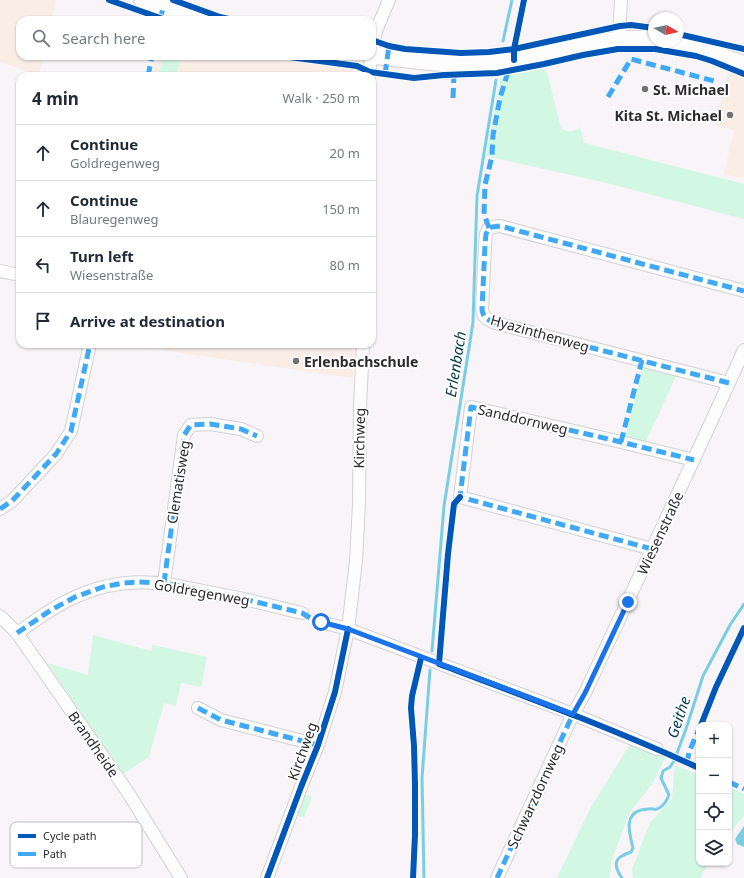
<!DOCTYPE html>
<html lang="en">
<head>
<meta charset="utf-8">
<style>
	:root { --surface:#fff; --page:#f6f6f7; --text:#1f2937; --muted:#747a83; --line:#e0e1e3 }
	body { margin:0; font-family:"Noto Sans",sans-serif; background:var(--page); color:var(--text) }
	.controls { position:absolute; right:12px; bottom:12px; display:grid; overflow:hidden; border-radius:8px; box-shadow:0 1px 3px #0004 }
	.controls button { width:36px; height:36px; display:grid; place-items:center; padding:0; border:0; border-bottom:1px solid var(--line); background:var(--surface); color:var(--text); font:20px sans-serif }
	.compass { position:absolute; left:648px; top:12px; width:36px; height:36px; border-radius:50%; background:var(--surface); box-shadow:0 1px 3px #0004; rotate:99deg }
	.stop { position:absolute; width:12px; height:12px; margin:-9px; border:3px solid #1a73e8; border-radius:50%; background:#fff }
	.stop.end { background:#1a73e8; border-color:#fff; box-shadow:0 1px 4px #0008 }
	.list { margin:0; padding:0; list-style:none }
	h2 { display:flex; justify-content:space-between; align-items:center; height:52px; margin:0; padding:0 16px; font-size:17px }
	h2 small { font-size:13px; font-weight:400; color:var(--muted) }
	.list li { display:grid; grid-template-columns:26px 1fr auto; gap:12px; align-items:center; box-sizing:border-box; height:56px; padding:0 16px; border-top:1px solid var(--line) }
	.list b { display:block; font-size:15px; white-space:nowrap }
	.list p { margin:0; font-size:13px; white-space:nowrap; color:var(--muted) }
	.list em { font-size:13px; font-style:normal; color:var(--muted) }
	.icon { flex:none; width:22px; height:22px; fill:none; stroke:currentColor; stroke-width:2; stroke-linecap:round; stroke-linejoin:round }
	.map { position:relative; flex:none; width:744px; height:878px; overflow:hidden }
	.search { position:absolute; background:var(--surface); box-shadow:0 1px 3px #0004; left:16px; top:16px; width:360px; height:44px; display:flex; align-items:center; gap:10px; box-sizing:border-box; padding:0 14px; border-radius:12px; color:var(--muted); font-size:15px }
	.panel { position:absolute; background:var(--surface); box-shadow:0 1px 3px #0004; left:16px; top:72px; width:360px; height:276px; border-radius:12px }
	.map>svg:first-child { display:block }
	.education { fill:#f9ede5 }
	.green { fill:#d2f7e3 }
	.water { fill:#79cee3 }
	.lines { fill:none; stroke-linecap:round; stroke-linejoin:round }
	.stream { stroke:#79cee3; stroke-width:3 }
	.street-casing { stroke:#d3d1d3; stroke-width:14 }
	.secondary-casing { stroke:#d3d1d3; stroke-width:19 }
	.street { stroke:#fefdfe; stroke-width:12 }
	.secondary { stroke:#fefdfe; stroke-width:17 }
	.quiet { stroke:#3fa9f5; stroke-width:5; stroke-dasharray:10 5; stroke-linecap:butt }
	.cycleway-casing { stroke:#fff; stroke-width:8 }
	.cycleway { stroke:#0057b8; stroke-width:6 }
	.route { stroke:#1a73e8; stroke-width:5 }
	.poi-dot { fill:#747174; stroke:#fff; stroke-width:1.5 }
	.labels { text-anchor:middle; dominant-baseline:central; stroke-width:4; stroke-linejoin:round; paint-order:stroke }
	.poi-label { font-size:14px; font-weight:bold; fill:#2d2b2d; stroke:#fff; text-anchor:start }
	.street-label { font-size:14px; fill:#2d2b2d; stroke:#fff }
	.water-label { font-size:15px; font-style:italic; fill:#033d49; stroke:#fff }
	.key { fill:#fff; stroke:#c0bfc0; stroke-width:1 }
	.key-label { font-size:11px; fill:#2d2b2d }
</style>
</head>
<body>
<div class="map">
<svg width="744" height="878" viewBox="0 0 744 878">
	<rect width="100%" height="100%" fill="#f8f4f7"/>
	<path class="education" d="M0,0H56L51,20H20V56H43L39,75L0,62Z
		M156,56H264L273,58L351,69L356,72L358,76H152Z
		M729,70L744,78V179L724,174L734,130L714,125Z
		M121,344H354L353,378Z"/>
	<path class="green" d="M163,57L180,61L176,76H158Z
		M541,69L547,72L561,129C569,132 573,133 580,127L584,143L744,184V219L607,183L486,156L501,77Z
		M643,366L677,374L645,443L625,438Z
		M93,635L151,651L153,645L207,657L201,687L181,683L176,706L164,703L149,757L123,774L47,663L88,675Z
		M630,744L666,757L652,784L630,812L611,862L610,878H557L591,807Z
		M675,765L699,775V863H709L701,876V878H633L632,869L650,823L672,798Z
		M729,787L744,794V816L729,833Z
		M303,793L312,797L304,818L294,815Z"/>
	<path class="water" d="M744,826V847L737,844L735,839Z"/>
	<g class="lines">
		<path class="stream" d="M503,41L512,0
			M432,651L444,506L469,348L473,322L477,196L496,80
			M424,878L422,778L430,670
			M622,878C617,871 612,861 622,856C625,854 628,853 631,852L633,848C630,835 623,815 641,810C643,810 645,809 648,809C651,808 654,810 657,809C663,807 667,800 669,795L661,778L663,771L670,767L674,761L686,729L703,676L730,625L744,604"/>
		<g class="street-casing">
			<path id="street" d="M619,39L621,0
				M372,52L376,31L389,0
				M369,76L371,56
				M0,271L20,275
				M729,383L495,323C487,319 484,319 482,310L485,245L486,234L489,228L492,227L500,226L744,291
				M0,509L12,501L56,454L71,431L90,344
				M652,549L460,497L471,407L621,442L694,460
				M164,583L184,435L191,425L210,424L241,429L257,436
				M0,616L17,633L127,791L181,878
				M321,622L348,629L573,714L657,749
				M17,633C36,620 54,606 75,597C105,583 139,579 172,585L244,599L302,613
				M198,708L221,720L318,745
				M267,878L301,787L318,745L335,692L348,629L356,561L359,504L360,407L363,344
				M497,878L573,714L585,693C638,578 692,465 744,350"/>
		</g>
		<g class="secondary-casing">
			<path id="secondary" d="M143,0L197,20
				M674,42C698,47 721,56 744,65
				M372,55C418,61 463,67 509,60C558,54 604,35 654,40"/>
		</g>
		<use href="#street" class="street"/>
		<use href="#secondary" class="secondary"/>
		<path class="quiet" d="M160,20L163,8
			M385,74L389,46
			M148,76L152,56
			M608,97L631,59L714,81
			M453,98L454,74
			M489,228L484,214L485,185L492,156L493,135L500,98L507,75L510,68
			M729,383L495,323C487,319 484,319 482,310L485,245L486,234L489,228L492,227L500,226L744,291
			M621,442L642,360
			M0,509L12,501L56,454L71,431L90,344
			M652,549L460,497L471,407L621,442L694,460
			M164,583L184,435L191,425L210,424L241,429L257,436
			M17,633L51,610L75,597L103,587L123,583L139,582L164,583L244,599L302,613L312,619L321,622
			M198,708L221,720L318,745
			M687,763L689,752L699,729
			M729,782L744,789
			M497,878L573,714L576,716"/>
		<g class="cycleway-casing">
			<path id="cycleway" d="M109,0L166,20
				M173,0L220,17L233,20
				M678,34L744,49
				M372,40L389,46L405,49L461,53L489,52L514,49L620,26L631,25L654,28
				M282,56L357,66L370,72L414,78L444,75L497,73L544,64L583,55L618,49H655L696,56L712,61L744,74
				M514,60V49L524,0
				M460,497L454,504L448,554L439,664C527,697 614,729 699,768
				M701,725L716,687L744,628
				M267,878L301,787L318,745L335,692L348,629
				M413,878L415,835V785L414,746L411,708L412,696L421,658"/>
		</g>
		<use href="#cycleway" class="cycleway"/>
	</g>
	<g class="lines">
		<path class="route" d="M321,622L348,629L573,714L585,693L628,602"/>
	</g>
	<g class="poi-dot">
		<circle cx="645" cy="89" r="4"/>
		<circle cx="730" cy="115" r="4"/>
		<circle cx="296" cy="361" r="4"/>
	</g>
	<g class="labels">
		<g class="poi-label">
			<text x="653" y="89">St. Michael</text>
			<text x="722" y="115" text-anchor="end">Kita St. Michael</text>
			<text x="304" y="361">Erlenbachschule</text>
		</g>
		<g class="street-label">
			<text transform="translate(540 333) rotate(16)">Hyazinthenweg</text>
			<text transform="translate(523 419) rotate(13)">Sanddornweg</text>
			<text transform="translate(359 438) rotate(-89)">Kirchweg</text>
			<text transform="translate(178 482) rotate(-81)">Clematisweg</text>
			<text transform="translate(660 533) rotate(-65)">Wiesenstraße</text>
			<text transform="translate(202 592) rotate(10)">Goldregenweg</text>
			<text transform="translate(94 744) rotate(55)">Brandheide</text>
			<text transform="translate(302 751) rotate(-70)">Kirchweg</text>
			<text transform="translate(535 796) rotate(-65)">Schwarzdornweg</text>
		</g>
		<g class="water-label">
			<text transform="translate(455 364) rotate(-81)">Erlenbach</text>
			<text transform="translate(678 717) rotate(-71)">Geithe</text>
		</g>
	</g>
	<rect x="10" y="822" width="132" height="46" rx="6" class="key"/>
	<rect x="18" y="834" width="18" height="4" fill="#0057b8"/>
	<rect x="18" y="852" width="18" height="4" fill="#3fa9f5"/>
	<g class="key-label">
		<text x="43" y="840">Cycle path</text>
		<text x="43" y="858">Path</text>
	</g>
</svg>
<div class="controls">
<button>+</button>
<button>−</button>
<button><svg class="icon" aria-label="locate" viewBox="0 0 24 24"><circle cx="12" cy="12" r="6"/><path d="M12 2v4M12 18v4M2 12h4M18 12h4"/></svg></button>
<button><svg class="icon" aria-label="layers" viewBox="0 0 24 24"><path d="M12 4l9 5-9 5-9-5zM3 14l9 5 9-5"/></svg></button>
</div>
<svg class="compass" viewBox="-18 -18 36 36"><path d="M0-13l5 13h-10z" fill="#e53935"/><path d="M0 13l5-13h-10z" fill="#747a83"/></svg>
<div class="stop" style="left:321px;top:622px"></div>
<div class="stop end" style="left:628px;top:602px"></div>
<div class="search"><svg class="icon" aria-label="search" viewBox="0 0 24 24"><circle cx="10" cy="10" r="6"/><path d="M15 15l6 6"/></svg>Search here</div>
<section class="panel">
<h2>4 min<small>Walk · 250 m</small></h2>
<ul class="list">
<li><svg class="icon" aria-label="ahead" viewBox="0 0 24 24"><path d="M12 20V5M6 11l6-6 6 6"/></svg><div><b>Continue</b><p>Goldregenweg</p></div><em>20 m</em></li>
<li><svg class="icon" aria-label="ahead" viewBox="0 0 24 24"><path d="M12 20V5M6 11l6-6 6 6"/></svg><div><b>Continue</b><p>Blauregenweg</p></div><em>150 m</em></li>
<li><svg class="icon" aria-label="left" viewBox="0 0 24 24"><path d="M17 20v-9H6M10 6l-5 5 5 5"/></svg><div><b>Turn left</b><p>Wiesenstraße</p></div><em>80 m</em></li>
<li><svg class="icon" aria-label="arrive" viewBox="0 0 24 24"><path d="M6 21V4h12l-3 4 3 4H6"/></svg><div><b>Arrive at destination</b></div></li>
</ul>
</section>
</div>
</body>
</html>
